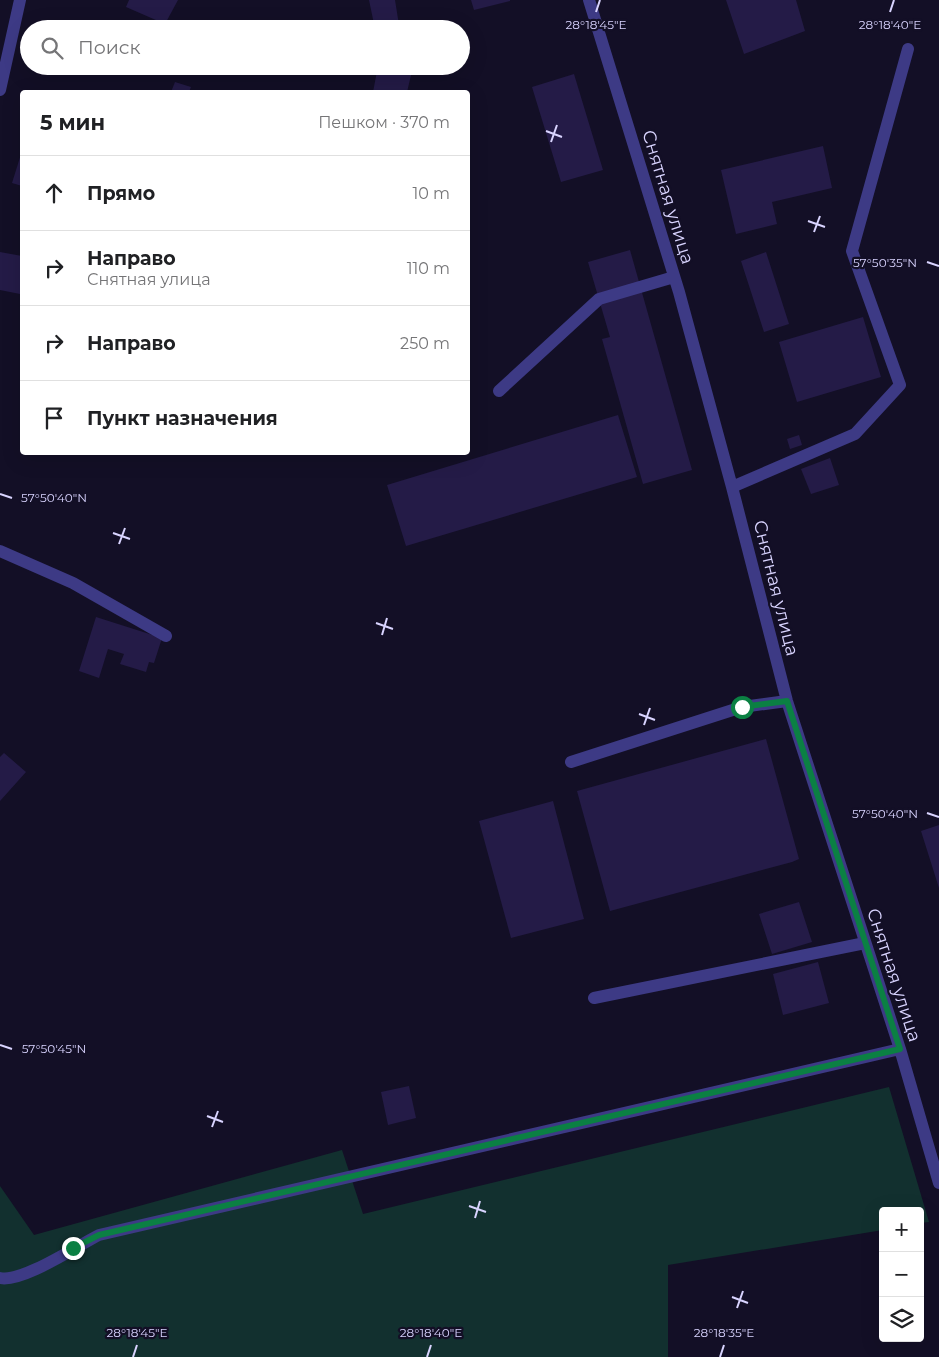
<!DOCTYPE html>
<html lang="ru">
<head>
<meta charset="utf-8">
<style>
	:root { --surface:#fff; --page:#f6f6f6; --text:#202124; --muted:#757577; --line:#e0e0e0 }
	body { margin:0; font-family:Montserrat,sans-serif; background:var(--page); color:var(--text) }
	.controls { position:absolute; right:15px; bottom:15px; display:grid; overflow:hidden; border-radius:5px; box-shadow:0 5px 20px #0002 }
	.controls button { width:45px; height:45px; display:grid; place-items:center; padding:0; border:0; border-bottom:1px solid var(--line); background:var(--surface); color:var(--text); font:25px sans-serif }
	.stop { position:absolute; width:15px; height:15px; margin:-11px; border:4px solid #0b8043; border-radius:50%; background:#fff }
	.stop.end { background:#0b8043; border-color:#fff; box-shadow:0 1px 5px #0008 }
	.list { margin:0; padding:0; list-style:none }
	h2 { display:flex; justify-content:space-between; align-items:center; height:65px; margin:0; padding:0 20px; font-size:21px }
	h2 small { font-size:16px; font-weight:400; color:var(--muted) }
	.list li { display:grid; grid-template-columns:32px 1fr auto; gap:15px; align-items:center; box-sizing:border-box; height:75px; padding:0 20px; border-top:1px solid var(--line) }
	.list b { display:block; font-size:19px; white-space:nowrap }
	.list p { margin:0; font-size:16px; white-space:nowrap; color:var(--muted) }
	.list em { font-size:16px; font-style:normal; color:var(--muted) }
	.icon { flex:none; width:28px; height:28px; fill:none; stroke:currentColor; stroke-width:2; stroke-linecap:round; stroke-linejoin:round }
	.map { position:relative; flex:none; width:939px; height:1357px; overflow:hidden }
	.search { position:absolute; background:var(--surface); box-shadow:0 5px 20px #0002; left:20px; top:20px; width:450px; height:55px; display:flex; align-items:center; gap:12px; box-sizing:border-box; padding:0 18px; border-radius:28px; color:var(--muted); font-size:19px }
	.panel { position:absolute; background:var(--surface); box-shadow:0 5px 20px #0002; left:20px; top:90px; width:450px; height:365px; border-radius:5px }
	.map>svg:first-child { display:block }
	.green { fill:#12302f }
	.building { fill:#241b47 }
	.lines { fill:none; stroke-linecap:round; stroke-linejoin:round }
	.minor { stroke:#3d3a85; stroke-width:12 }
	.route { stroke:#0b8043; stroke-width:6 }
	.ticks { fill:none; stroke:#d9d4ff; stroke-width:2 }
	.labels { text-anchor:middle; dominant-baseline:central; stroke-width:4.5; stroke-linejoin:round; paint-order:stroke }
	.street-label { font-size:18px; fill:#d9d4ff; stroke:#130f26 }
	.ticks-label { font-size:12px; text-anchor:middle; fill:#d9d4ff; stroke:#130f26; stroke-width:4.5; stroke-linejoin:round; paint-order:stroke }
</style>
</head>
<body>
<div class="map">
<svg width="939" height="1357" viewBox="0 0 939 1357">
	<rect width="100%" height="100%" fill="#130f26"/>
	<path class="green" d="M889,1087L929,1222L920,1223V1211H883V1230L668,1265V1357H0V1186L34,1235L342,1150L363,1214Z"/>
	<path class="building" d="M129,0H178L165,24L126,7Z
		M369,0H395L399,25L375,29Z
		M471,0H510V1L474,10Z
		M726,0H796L805,31L744,54Z
		M205,20L229,29H202Z
		M210,66H238L235,75Z
		M378,66H390L412,71L407,92H373Z
		M574,74L603,170L561,182L532,87Z
		M175,82L191,87L189,92H171Z
		M823,146L832,188L772,202L777,224L736,234L721,170Z
		M22,151V186L12,183Z
		M630,250L692,470L643,484L602,339L610,337L588,262Z
		M0,252L22,256V283L20,294L0,290Z
		M766,252L789,324L764,332L741,261Z
		M863,317L881,377L797,402L779,342Z
		M618,415L637,477L406,546L387,485Z
		M799,435L802,445L790,449L787,439Z
		M830,458L839,485L811,494L801,469Z
		M96,617L162,638L154,663L149,662L146,672L120,664L124,654L108,649L99,678L79,671Z
		M766,739L799,859L792,862L610,911L577,791Z
		M4,753L26,772L0,801V757Z
		M553,801L584,919L511,938L479,821Z
		M939,825V888L921,831Z
		M799,902L812,942L772,954L759,914Z
		M818,962L829,1003L783,1015L773,974Z
		M409,1086L416,1118L388,1125L381,1092Z"/>
	<g class="lines">
		<path class="minor" d="M589,0L679,292L732,487L787,701L900,1049L939,1183
			M0,90L20,0
			M499,391L599,299L674,277
			M732,487L855,434L900,385L852,251L908,49
			M0,551L73,583L166,636
			M571,762L742,707L787,701
			M594,998L865,943
			M0,1278C22,1283 77,1246 99,1235L900,1049"/>
	</g>
	<g class="lines">
		<path class="route" d="M73,1248L99,1235L900,1049L787,701L742,707"/>
	</g>
	<path class="ticks" d="M596,12L600,0M890,12L894,0M546,131L562,137M551,142L557,125M808,221L825,227M814,232L820,216M927,262L939,266M0,494L12,498M113,533L130,539M119,544L125,528M376,623L393,629M382,635L387,618M639,714L655,720M644,725L650,708M927,813L939,817M0,1045L12,1049M207,1116L223,1122M212,1127L218,1111M469,1206L486,1212M475,1218L480,1201M732,1297L748,1303M737,1308L743,1291M133,1357L137,1345M427,1357L431,1345M720,1357L724,1345"/>
	<g class="labels">
		<g class="street-label">
			<text transform="translate(668 197) rotate(73)">Снятная улица</text>
			<text transform="translate(776 588) rotate(76)">Снятная улица</text>
			<text transform="translate(894 975) rotate(72)">Снятная улица</text>
		</g>
	</g>
	<g class="ticks-label">
		<text x="596" y="29">28°18'45"E</text>
		<text x="890" y="29">28°18'40"E</text>
		<text x="885" y="267">57°50'35"N</text>
		<text x="54" y="502">57°50'40"N</text>
		<text x="885" y="818">57°50'40"N</text>
		<text x="54" y="1053">57°50'45"N</text>
		<text x="137" y="1337">28°18'45"E</text>
		<text x="431" y="1337">28°18'40"E</text>
		<text x="724" y="1337">28°18'35"E</text>
	</g>
</svg>
<div class="controls">
<button>+</button>
<button>−</button>
<button><svg class="icon" aria-label="layers" viewBox="0 0 24 24"><path d="M12 4l9 5-9 5-9-5zM3 14l9 5 9-5"/></svg></button>
</div>
<div class="stop" style="left:742px;top:707px"></div>
<div class="stop end" style="left:73px;top:1248px"></div>
<div class="search"><svg class="icon" aria-label="search" viewBox="0 0 24 24"><circle cx="10" cy="10" r="6"/><path d="M15 15l6 6"/></svg>Поиск</div>
<section class="panel">
<h2>5 мин<small>Пешком · 370 m</small></h2>
<ul class="list">
<li><svg class="icon" aria-label="ahead" viewBox="0 0 24 24"><path d="M12 20V5M6 11l6-6 6 6"/></svg><div><b>Прямо</b></div><em>10 m</em></li>
<li><svg class="icon" aria-label="right" viewBox="0 0 24 24"><path d="M7 20v-9h11M14 6l5 5-5 5"/></svg><div><b>Направо</b><p>Снятная улица</p></div><em>110 m</em></li>
<li><svg class="icon" aria-label="right" viewBox="0 0 24 24"><path d="M7 20v-9h11M14 6l5 5-5 5"/></svg><div><b>Направо</b></div><em>250 m</em></li>
<li><svg class="icon" aria-label="arrive" viewBox="0 0 24 24"><path d="M6 21V4h12l-3 4 3 4H6"/></svg><div><b>Пункт назначения</b></div></li>
</ul>
</section>
</div>
</body>
</html>
